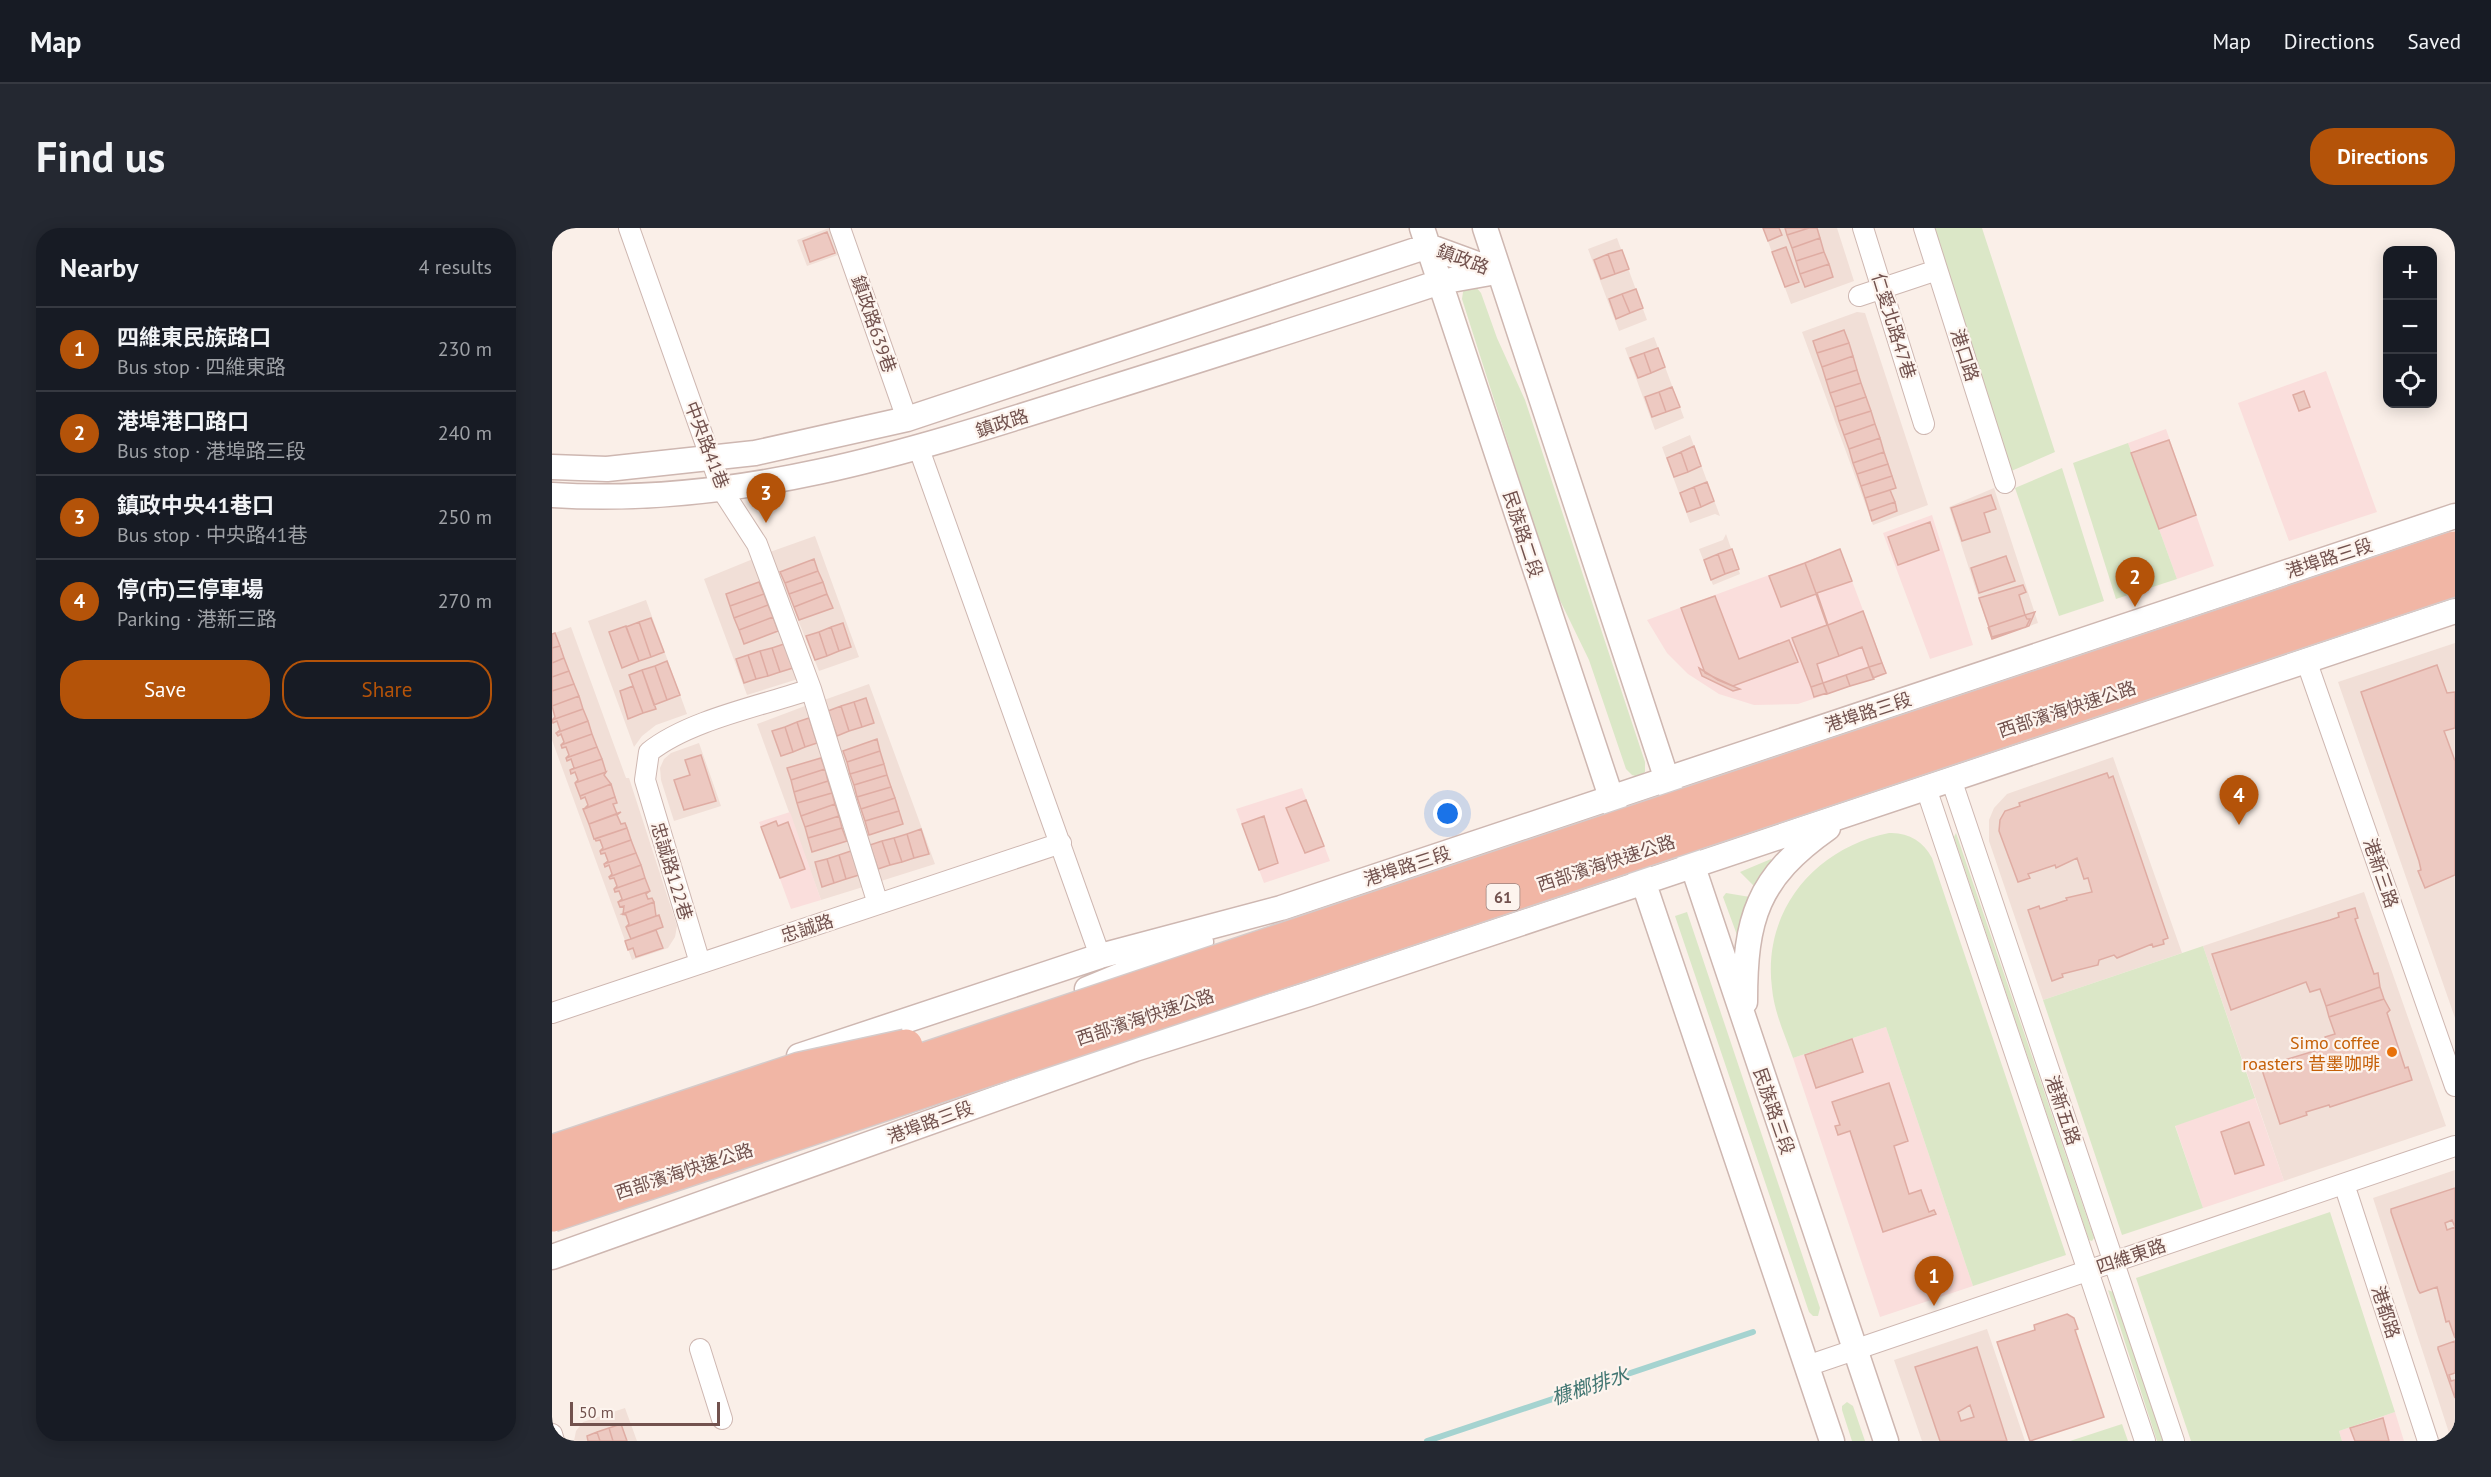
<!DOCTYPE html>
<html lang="en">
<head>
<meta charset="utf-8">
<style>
	:root { --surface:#171b24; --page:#242831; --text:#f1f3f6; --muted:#9ea1a6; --line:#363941; --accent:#b45309 }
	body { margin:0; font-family:"PT Sans","Noto Sans TC",sans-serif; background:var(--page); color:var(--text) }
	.controls { position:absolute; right:18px; top:18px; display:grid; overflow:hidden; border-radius:12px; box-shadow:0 3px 15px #0003 }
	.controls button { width:54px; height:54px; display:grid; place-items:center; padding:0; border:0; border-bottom:2px solid var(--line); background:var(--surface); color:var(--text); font:30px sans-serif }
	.scale { position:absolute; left:18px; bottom:15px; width:150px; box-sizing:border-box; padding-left:6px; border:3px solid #72524e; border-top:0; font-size:16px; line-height:21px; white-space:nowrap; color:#72524e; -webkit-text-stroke:4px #fdf4ee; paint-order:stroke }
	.you { position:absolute; left:896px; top:586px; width:21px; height:21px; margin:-15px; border:4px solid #fff; border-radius:50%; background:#1a73e8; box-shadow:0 0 0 9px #1a73e833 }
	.badge { display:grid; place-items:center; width:39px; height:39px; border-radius:50%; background:var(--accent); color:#fff; font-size:20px; font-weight:700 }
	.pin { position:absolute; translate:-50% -50px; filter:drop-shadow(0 2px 3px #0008) }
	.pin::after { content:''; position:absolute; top:32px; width:21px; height:18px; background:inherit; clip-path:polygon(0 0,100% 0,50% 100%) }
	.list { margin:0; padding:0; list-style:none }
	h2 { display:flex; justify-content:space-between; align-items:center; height:78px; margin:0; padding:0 24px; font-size:26px }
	h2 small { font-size:20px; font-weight:400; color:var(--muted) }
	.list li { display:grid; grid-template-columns:39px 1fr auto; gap:18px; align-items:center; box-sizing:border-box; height:84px; padding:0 24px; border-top:2px solid var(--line) }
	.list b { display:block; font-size:22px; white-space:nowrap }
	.list p { margin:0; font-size:20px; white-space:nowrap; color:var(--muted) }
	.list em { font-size:20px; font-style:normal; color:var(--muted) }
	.actions { display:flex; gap:12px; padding:18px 24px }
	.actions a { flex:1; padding:14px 0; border:2px solid var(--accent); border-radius:24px; text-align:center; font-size:21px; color:var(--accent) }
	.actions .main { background:var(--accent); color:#fff }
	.icon { flex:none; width:33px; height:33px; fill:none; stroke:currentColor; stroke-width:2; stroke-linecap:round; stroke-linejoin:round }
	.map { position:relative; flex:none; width:1903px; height:1213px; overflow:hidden; border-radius:24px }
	header { display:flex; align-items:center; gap:36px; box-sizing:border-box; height:84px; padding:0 30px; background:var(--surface); border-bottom:2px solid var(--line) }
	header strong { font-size:28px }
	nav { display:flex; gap:33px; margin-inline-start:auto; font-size:21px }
	.intro { display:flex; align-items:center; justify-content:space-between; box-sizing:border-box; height:144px; padding:0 36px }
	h1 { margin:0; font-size:42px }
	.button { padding:15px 27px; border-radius:24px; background:var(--accent); color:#fff; font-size:21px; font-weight:700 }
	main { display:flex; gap:36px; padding:0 36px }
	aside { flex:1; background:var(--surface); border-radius:24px; box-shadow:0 3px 15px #0003 }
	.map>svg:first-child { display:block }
	.residential { fill:#f1dfd7 }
	.commercial { fill:#fadedc }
	.green { fill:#dbe7c7 }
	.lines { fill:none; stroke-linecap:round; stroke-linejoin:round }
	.stream { stroke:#a5d3d0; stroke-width:6 }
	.building { fill:#edc9c1; stroke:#dfaca3; stroke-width:1.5; fill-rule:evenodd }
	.minor-casing { stroke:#ceb7b1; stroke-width:22 }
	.tertiary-casing { stroke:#ceb7b1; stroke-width:27 }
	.minor { stroke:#fff; stroke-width:20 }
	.tertiary { stroke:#fff; stroke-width:24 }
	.trunk-bridge-casing { stroke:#d5cbca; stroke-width:36; stroke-linecap:butt }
	.trunk-bridge { stroke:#f1b6a5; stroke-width:33 }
	.food-dot { fill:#e8710a; stroke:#fdf4ee; stroke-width:2 }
	.labels { text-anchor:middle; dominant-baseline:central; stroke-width:4.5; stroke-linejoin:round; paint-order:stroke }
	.shield { fill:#fdf4ee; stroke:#9c837e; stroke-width:1.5 }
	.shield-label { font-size:16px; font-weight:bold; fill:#72524e }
	.street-label { font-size:18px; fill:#72524e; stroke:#fdf4ee }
	.food-label { font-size:18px; fill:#c56008; stroke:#fdf4ee; text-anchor:end }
	.water-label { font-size:20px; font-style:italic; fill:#427672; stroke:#fdf4ee }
</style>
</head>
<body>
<header>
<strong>Map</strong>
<nav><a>Map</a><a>Directions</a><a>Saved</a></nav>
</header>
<div class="intro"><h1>Find us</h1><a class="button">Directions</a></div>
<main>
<aside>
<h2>Nearby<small>4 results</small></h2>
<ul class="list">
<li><span class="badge">1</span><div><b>四維東民族路口</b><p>Bus stop · 四維東路</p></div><em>230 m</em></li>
<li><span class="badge">2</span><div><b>港埠港口路口</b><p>Bus stop · 港埠路三段</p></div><em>240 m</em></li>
<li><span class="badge">3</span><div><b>鎮政中央41巷口</b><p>Bus stop · 中央路41巷</p></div><em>250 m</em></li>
<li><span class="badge">4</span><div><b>停(市)三停車場</b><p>Parking · 港新三路</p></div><em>270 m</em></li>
</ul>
<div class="actions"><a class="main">Save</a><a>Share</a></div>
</aside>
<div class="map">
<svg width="1903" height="1213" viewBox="0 0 1903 1213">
	<rect width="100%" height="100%" fill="#faefe8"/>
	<path class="residential" d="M277,0H285L294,24L255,38L245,12Z
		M1211,0H1285L1302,53L1239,76Z
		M1065,10L1095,92L1067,103L1036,21Z
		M1305,84L1313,85L1376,277L1321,297L1250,104Z
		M1102,109L1132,190L1103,202L1073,120Z
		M1138,207L1168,288L1163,286L1138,295L1110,219Z
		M1442,260L1486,395L1440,411L1397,279Z
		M1174,306L1188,346L1161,357L1147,321L1171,312Z
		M263,308L307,429L267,443L218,324Z
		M201,331L246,451L195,467L152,351Z
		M94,372L135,486L104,497L90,508L82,519L36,393Z
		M19,399L74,550H77L125,698L123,709L116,720L80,732L0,512V406Z
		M1903,415V790L1786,454Z
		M317,456L383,636L329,653L272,472Z
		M253,478L311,659L269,672L205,496Z
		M147,515L169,578L122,593L109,552L108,540L112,531L119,525Z
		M1561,529L1630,725L1491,772L1437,613V592L1442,580L1455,566Z
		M1812,664L1894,898L1732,953L1651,718Z
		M1903,942V1207L1898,1208L1821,970Z
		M1435,1101L1473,1213H1370L1342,1132Z
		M73,1180L85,1213H22L24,1203L31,1194Z"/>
	<path class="commercial" d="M1774,143L1825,284L1737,313L1686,175Z
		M1614,201L1662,338L1625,351L1576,215Z
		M1380,287L1421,417L1378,431L1331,305Z
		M1288,321L1335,446L1246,476L1202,477L1167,466L1136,446L1115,425L1095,392Z
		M750,560L778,633L712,655L684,581Z
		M238,584L269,672L239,681L207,594Z
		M1334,799L1421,1058L1328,1089L1241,830Z
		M1703,870L1732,953L1651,980L1623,897Z
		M1843,1184L1852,1213H1790L1787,1203Z"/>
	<path class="green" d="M1379,0H1430L1503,224L1457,244Z
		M916,58L924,59L929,65L945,110L973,172L1093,534V544L1086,549L1080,547L1074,541L1037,432L1002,360L910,71L911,64Z
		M1576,215L1625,351L1564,371L1521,235Z
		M1510,240L1552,373L1507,388L1463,260Z
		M1337,605C1356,604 1371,613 1380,630L1514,1027L1421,1058L1334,799L1241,830C1233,807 1222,784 1220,760C1210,683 1263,620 1337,605Z
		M1404,605L1542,1010L1540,1013L1537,1012L1402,609Z
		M1219,631L1220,634L1203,659L1188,644Z
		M1174,665L1198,669L1185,707L1171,669Z
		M1135,684L1268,1080L1266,1088H1261L1257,1084L1123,688Z
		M1651,718L1703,870L1623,898L1651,980L1570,1007L1491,772Z
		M1778,984L1843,1184L1787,1203L1790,1213H1639L1584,1050Z
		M1556,1062L1561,1064L1611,1213H1605Z
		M1295,1174L1301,1178L1313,1213H1300L1290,1182V1178Z
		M1570,1196L1576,1213H1518Z"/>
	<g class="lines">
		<path class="stream" d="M875,1213L1201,1104"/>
	</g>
	<path class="building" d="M1211,0H1227L1230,7L1216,13Z
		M1233,0H1257L1235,7Z
		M1257,0H1265L1268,10L1240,20L1235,7Z
		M275,4L283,25L258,34L251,13Z
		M1268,10L1272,24L1244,33L1240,20Z
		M1234,19L1247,54L1233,59L1220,24Z
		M1070,22L1077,41L1063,46L1056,26Z
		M1272,24L1277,36L1248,46L1244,33Z
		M1056,26L1063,46L1049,51L1042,32Z
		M1277,36L1281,49L1253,59L1248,46Z
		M1084,61L1091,80L1078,85L1070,66Z
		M1070,66L1078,85L1064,91L1057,71Z
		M1292,102L1297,115L1265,125L1261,113Z
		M1297,115L1301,128L1270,139L1265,125Z
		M1106,120L1113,139L1099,145L1092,125Z
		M1092,125L1099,145L1086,150L1078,130Z
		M1301,128L1305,142L1274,152L1270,139Z
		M1305,142L1309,155L1278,165L1274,152Z
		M1309,155L1314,169L1283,179L1278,165Z
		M1120,159L1128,179L1114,184L1107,164Z
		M1752,163L1758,179L1747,183L1741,167Z
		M1107,164L1114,184L1100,189L1093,169Z
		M1314,169L1319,183L1287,193L1283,179Z
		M1319,183L1323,196L1292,207L1287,193Z
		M1323,196L1328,210L1297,221L1292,207Z
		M1328,210L1332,224L1301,235L1297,221Z
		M1617,212L1644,287L1607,301L1579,225Z
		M1142,218L1149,238L1136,244L1129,224Z
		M1129,224L1136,244L1122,249L1115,230Z
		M1332,224L1336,236L1305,246L1301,235Z
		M1336,236L1340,248L1309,258L1305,246Z
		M1340,248L1344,260L1313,270L1309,258Z
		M1155,254L1162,273L1149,279L1142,259Z
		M1142,259L1149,279L1135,284L1128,265Z
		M1338,262L1343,274L1317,283L1313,270Z
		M1439,267L1444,281L1432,285L1438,304L1410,313L1399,280Z
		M1343,274L1345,283L1320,293L1317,283Z
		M1378,294L1387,322L1346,337L1336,309Z
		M1180,321L1187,341L1173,346L1166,326Z
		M1288,321L1300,353L1265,365L1276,397L1311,383L1330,435L1317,439L1310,419L1287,428L1253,335Z
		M1166,326L1173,346L1159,352L1152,332Z
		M1454,328L1463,353L1427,365L1419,340Z
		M262,331L266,343L233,355L228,344Z
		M1253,335L1287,428L1265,436L1271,455L1259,459L1240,410L1275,397L1264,366L1229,379L1217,348Z
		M266,343L271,354L237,366L233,355Z
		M207,354L212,366L178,378L174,366Z
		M271,354L275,366L242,379L237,366Z
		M1471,357L1474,364L1467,367L1473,387L1437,399L1427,370Z
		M212,366L216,377L182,390L178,378Z
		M275,366L281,380L247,392L242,379Z
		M1163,368L1187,431L1237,412L1246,434L1181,458L1153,445L1129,380Z
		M216,377L221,389L187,402L182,390Z
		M1483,384L1477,398L1440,411L1436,399L1440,409L1450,407L1474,399L1478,391H1475L1473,387Z
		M1473,387L1475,391H1478L1474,399L1440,409L1437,399Z
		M221,389L226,403L192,416L187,402Z
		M99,390L112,424L99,429L87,394Z
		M87,394L99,429L87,433L74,399Z
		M291,395L299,419L287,423L279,399Z
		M74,398L87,433L70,440L57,404Z
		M279,399L287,423L275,428L267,404Z
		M267,404L275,428L263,432L254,408Z
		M3,405L8,418L0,420V406Z
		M232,416L241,440L228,444L220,420Z
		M8,418L12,430L0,435V420Z
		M220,420L228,444L216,448L208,423Z
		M208,423L216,448L204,451L196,427Z
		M196,427L204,451L192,455L184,431Z
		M12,430L17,443L0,449V435Z
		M115,433L128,467L115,472L103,438Z
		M1330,435L1334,445L1321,450L1317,439Z
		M1885,437L1895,465L1903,464V500L1892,503L1903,533V647L1873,660L1866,643L1869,642L1867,633L1809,464Z
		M103,438L115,472L102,477L90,442Z
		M1317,439L1322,451L1298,458L1294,447Z
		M1147,440L1166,452L1188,461L1181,463L1150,448Z
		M90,442L104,481L91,485L77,447Z
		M17,443L22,456L0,463V449Z
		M1294,447L1298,458L1275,466L1271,455Z
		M1271,455L1275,465L1262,469L1259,459Z
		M22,456L27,468L0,478V463Z
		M81,458L91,485L76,491L68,463Z
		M27,468L31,481L0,492L3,489L0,478Z
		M314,470L322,495L310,499L302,474Z
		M302,474L310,499L297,503L289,478Z
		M289,478L297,503L285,508L276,483Z
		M31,481L36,493L4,505L8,502L5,493L1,495L0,492Z
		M257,490L265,515L253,519L245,494Z
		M36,493L40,506L9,517L12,514L9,506L6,508L4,505Z
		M245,494L253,519L241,524L233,499Z
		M233,499L241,524L229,528L220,503Z
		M40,506L45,519L14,530L17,527L14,519L10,520L9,517Z
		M325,511L328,523L295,534L291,523Z
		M45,519L50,531L18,542L22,540L19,531L15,533L14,530Z
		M328,523L332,536L298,546L295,534Z
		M149,527L164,573L132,582L122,552L138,547L133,532Z
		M269,530L273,541L239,552L235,540Z
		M50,531L54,544L23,555L26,552L23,544L19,546L18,542Z
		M332,536L335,547L302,557L298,546Z
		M273,541L276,553L242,564L239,552Z
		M54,544L52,547L59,556L28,568L23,555Z
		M1555,545L1557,550L1561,548L1616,710L1611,712L1612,716L1601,719L1600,716L1565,730L1562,727L1547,732L1546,737L1510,746L1511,749L1500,753L1476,682L1487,678L1488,681L1515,672L1514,670L1540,664L1536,650L1532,651L1525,630L1504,640L1503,637L1476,646L1478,650L1466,654L1447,603L1448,592L1453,583L1468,578L1467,575Z
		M335,547L339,559L305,569L302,557Z
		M276,553L280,565L245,575L242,564Z
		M59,556L63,569L32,581L36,577L33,569L29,571L28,568Z
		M339,559L343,570L309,581L305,569Z
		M280,565L283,576L249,588L245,575Z
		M63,569L65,575L61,576L65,586L37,596L31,581Z
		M343,570L347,583L313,593L309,581Z
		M754,572L772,618L753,625L734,580Z
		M283,576L287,588L253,599L249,588Z
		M347,583L351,596L317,607L313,593Z
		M69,584L65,587L69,596L73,595L75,600L42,611L37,596Z
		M287,588L290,600L256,610L253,599Z
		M712,588L726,635L707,642L690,596Z
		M224,593L226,598L236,594L253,641L228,650L209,599Z
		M75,600L79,612L48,623L51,620L48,612L44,613L43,611Z
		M290,600L295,613L260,624L256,610Z
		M369,601L377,626L362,630L355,606Z
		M355,606L362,630L350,634L342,610Z
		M342,610L350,634L338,637L330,613Z
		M79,612L84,625L52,636L56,633L53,625L49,626L48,623Z
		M330,613L338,637L326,641L318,617Z
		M299,623L307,647L294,651L287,627Z
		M84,625L89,637L57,649L60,646L57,637L53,639L52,636Z
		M287,627L294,651L282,655L275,631Z
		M275,631L282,655L270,659L263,634Z
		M89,637L93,650L62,661L65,658L62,650L58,651L57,649Z
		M93,650L98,663L66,674L70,671L67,663L63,664L62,661Z
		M98,663L94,666L96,671L100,670L102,674L71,686L72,678L68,679L66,674Z
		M102,674L104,688L74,699L77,696L74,687L70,686Z
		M1803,680L1806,690L1803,691L1822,746L1826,745L1828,759L1774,778L1768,761L1758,764L1754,754L1679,782L1660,726L1778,692L1787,689L1786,685Z
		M107,687L111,699L79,711L74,699Z
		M104,702L111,720L84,729L81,720L76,722L73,713Z
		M1828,759L1832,771L1777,789L1774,778Z
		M1832,771L1838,782L1835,785L1853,840L1856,839L1860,852L1778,879L1777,877L1754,884L1755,887L1728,896L1709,839L1776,819L1773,809L1783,806L1777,789Z
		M1300,811L1311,844L1264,860L1253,827Z
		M1337,855L1356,913L1342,918L1357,966L1369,962L1377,984L1382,982L1384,986L1331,1004L1298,903L1286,907L1283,898L1288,897L1280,874Z
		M1697,894L1712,937L1683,946L1669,904Z
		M1903,960V1110L1897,1093L1894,1094L1885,1059L1868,1065L1866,1062L1839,984V981ZM1900,992L1903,999L1895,1002L1893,995Z
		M1515,1086L1522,1090L1526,1101L1523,1102L1552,1189L1478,1213L1445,1114L1483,1102L1482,1097Z
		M1903,1113V1145L1897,1147L1899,1153L1903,1152V1170L1886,1121V1119Z
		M1425,1119L1455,1213H1388L1363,1139ZM1418,1177L1422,1189L1409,1193L1406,1184Z
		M1831,1190L1837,1213H1803L1798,1200Z
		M69,1196L75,1213H61L57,1200Z
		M57,1200L61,1213H48L45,1204Z
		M45,1204L48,1213H36L35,1208Z"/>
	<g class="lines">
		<g class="minor-casing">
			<path id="minor" d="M77,0L170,262L205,316L259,461L326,676
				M288,0L355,191
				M1311,0L1372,196
				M1372,0L1453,255
				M1307,68L1385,42
				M367,221L548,728
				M1754,432L1903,858
				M1399,551L1622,1213
				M1374,560L1593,1213
				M148,735L93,552L97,524C137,492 209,478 259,461
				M0,785L509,615
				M1792,956L1876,1213
				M148,1121L170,1191
				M1255,1138L1903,918
				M0,1206L2,1213"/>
		</g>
		<g class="tertiary-casing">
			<path id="tertiary" d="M870,0L1064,584
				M933,0L1119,564
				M0,239L55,241L203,225L355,191L876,18L947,44
				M0,267C188,279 360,223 536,167C654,130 771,93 888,54L944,44
				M1136,624L1334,1213
				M1086,638L1280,1213
				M535,761L649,714
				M1193,774C1193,690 1205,650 1276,600
				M247,828L548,728L729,680L1903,288
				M0,1029L583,821L757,766L1903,383"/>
		</g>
		<use href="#minor" class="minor"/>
		<use href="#tertiary" class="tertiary"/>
		<g class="trunk-bridge-casing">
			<path id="trunk-bridge" d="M0,924L248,841L354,818
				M0,956L1903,320
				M0,987L1903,351"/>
		</g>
		<use href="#trunk-bridge" class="trunk-bridge"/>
	</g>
	<circle class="food-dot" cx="1840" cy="824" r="6"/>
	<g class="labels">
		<rect class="shield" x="934.5" y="656" width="33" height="26" rx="4.5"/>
		<g class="shield-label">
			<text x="951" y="669">61</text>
		</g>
		<g class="street-label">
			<text transform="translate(911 31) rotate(20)">鎮政路</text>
			<text transform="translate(322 96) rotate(71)">鎮政路639巷</text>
			<text transform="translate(1342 98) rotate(73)">仁愛北路47巷</text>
			<text transform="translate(1413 127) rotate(72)">港口路</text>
			<text transform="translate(450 195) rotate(-18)">鎮政路</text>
			<text transform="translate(155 217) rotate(69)">中央路41巷</text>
			<text transform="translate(971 306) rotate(72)">民族路二段</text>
			<text transform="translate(1777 330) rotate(-18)">港埠路三段</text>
			<text transform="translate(1515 481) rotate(-18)">西部濱海快速公路</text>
			<text transform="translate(1316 484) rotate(-18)">港埠路三段</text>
			<text transform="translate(1054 635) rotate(-18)">西部濱海快速公路</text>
			<text transform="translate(855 638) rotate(-18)">港埠路三段</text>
			<text transform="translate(120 643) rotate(73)">忠誠路122巷</text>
			<text transform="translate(1829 645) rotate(71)">港新三路</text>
			<text transform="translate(255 700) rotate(-18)">忠誠路</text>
			<text transform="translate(593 789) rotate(-18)">西部濱海快速公路</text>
			<text transform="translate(1511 882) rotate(71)">港新五路</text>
			<text transform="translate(1222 883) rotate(71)">民族路三段</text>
			<text transform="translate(378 894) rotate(-20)">港埠路三段</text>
			<text transform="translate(132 943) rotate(-18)">西部濱海快速公路</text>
			<text transform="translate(1579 1028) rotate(-19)">四維東路</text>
			<text transform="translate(1834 1084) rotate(72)">港都路</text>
		</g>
		<g class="food-label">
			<text x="1828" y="814">Simo coffee<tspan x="1828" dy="21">roasters 昔墨咖啡</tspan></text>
		</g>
		<g class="water-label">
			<text transform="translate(1038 1158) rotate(-18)">槺榔排水</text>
		</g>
	</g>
</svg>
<div class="controls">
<button>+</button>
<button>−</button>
<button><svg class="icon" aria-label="locate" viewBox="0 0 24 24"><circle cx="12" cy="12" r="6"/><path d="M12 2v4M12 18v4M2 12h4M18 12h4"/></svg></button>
</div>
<div class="scale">50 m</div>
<div class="you"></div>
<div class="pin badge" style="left:1382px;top:1078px">1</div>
<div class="pin badge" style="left:1583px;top:379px">2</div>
<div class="pin badge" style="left:214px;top:295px">3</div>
<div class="pin badge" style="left:1687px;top:597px">4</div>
</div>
</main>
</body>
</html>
